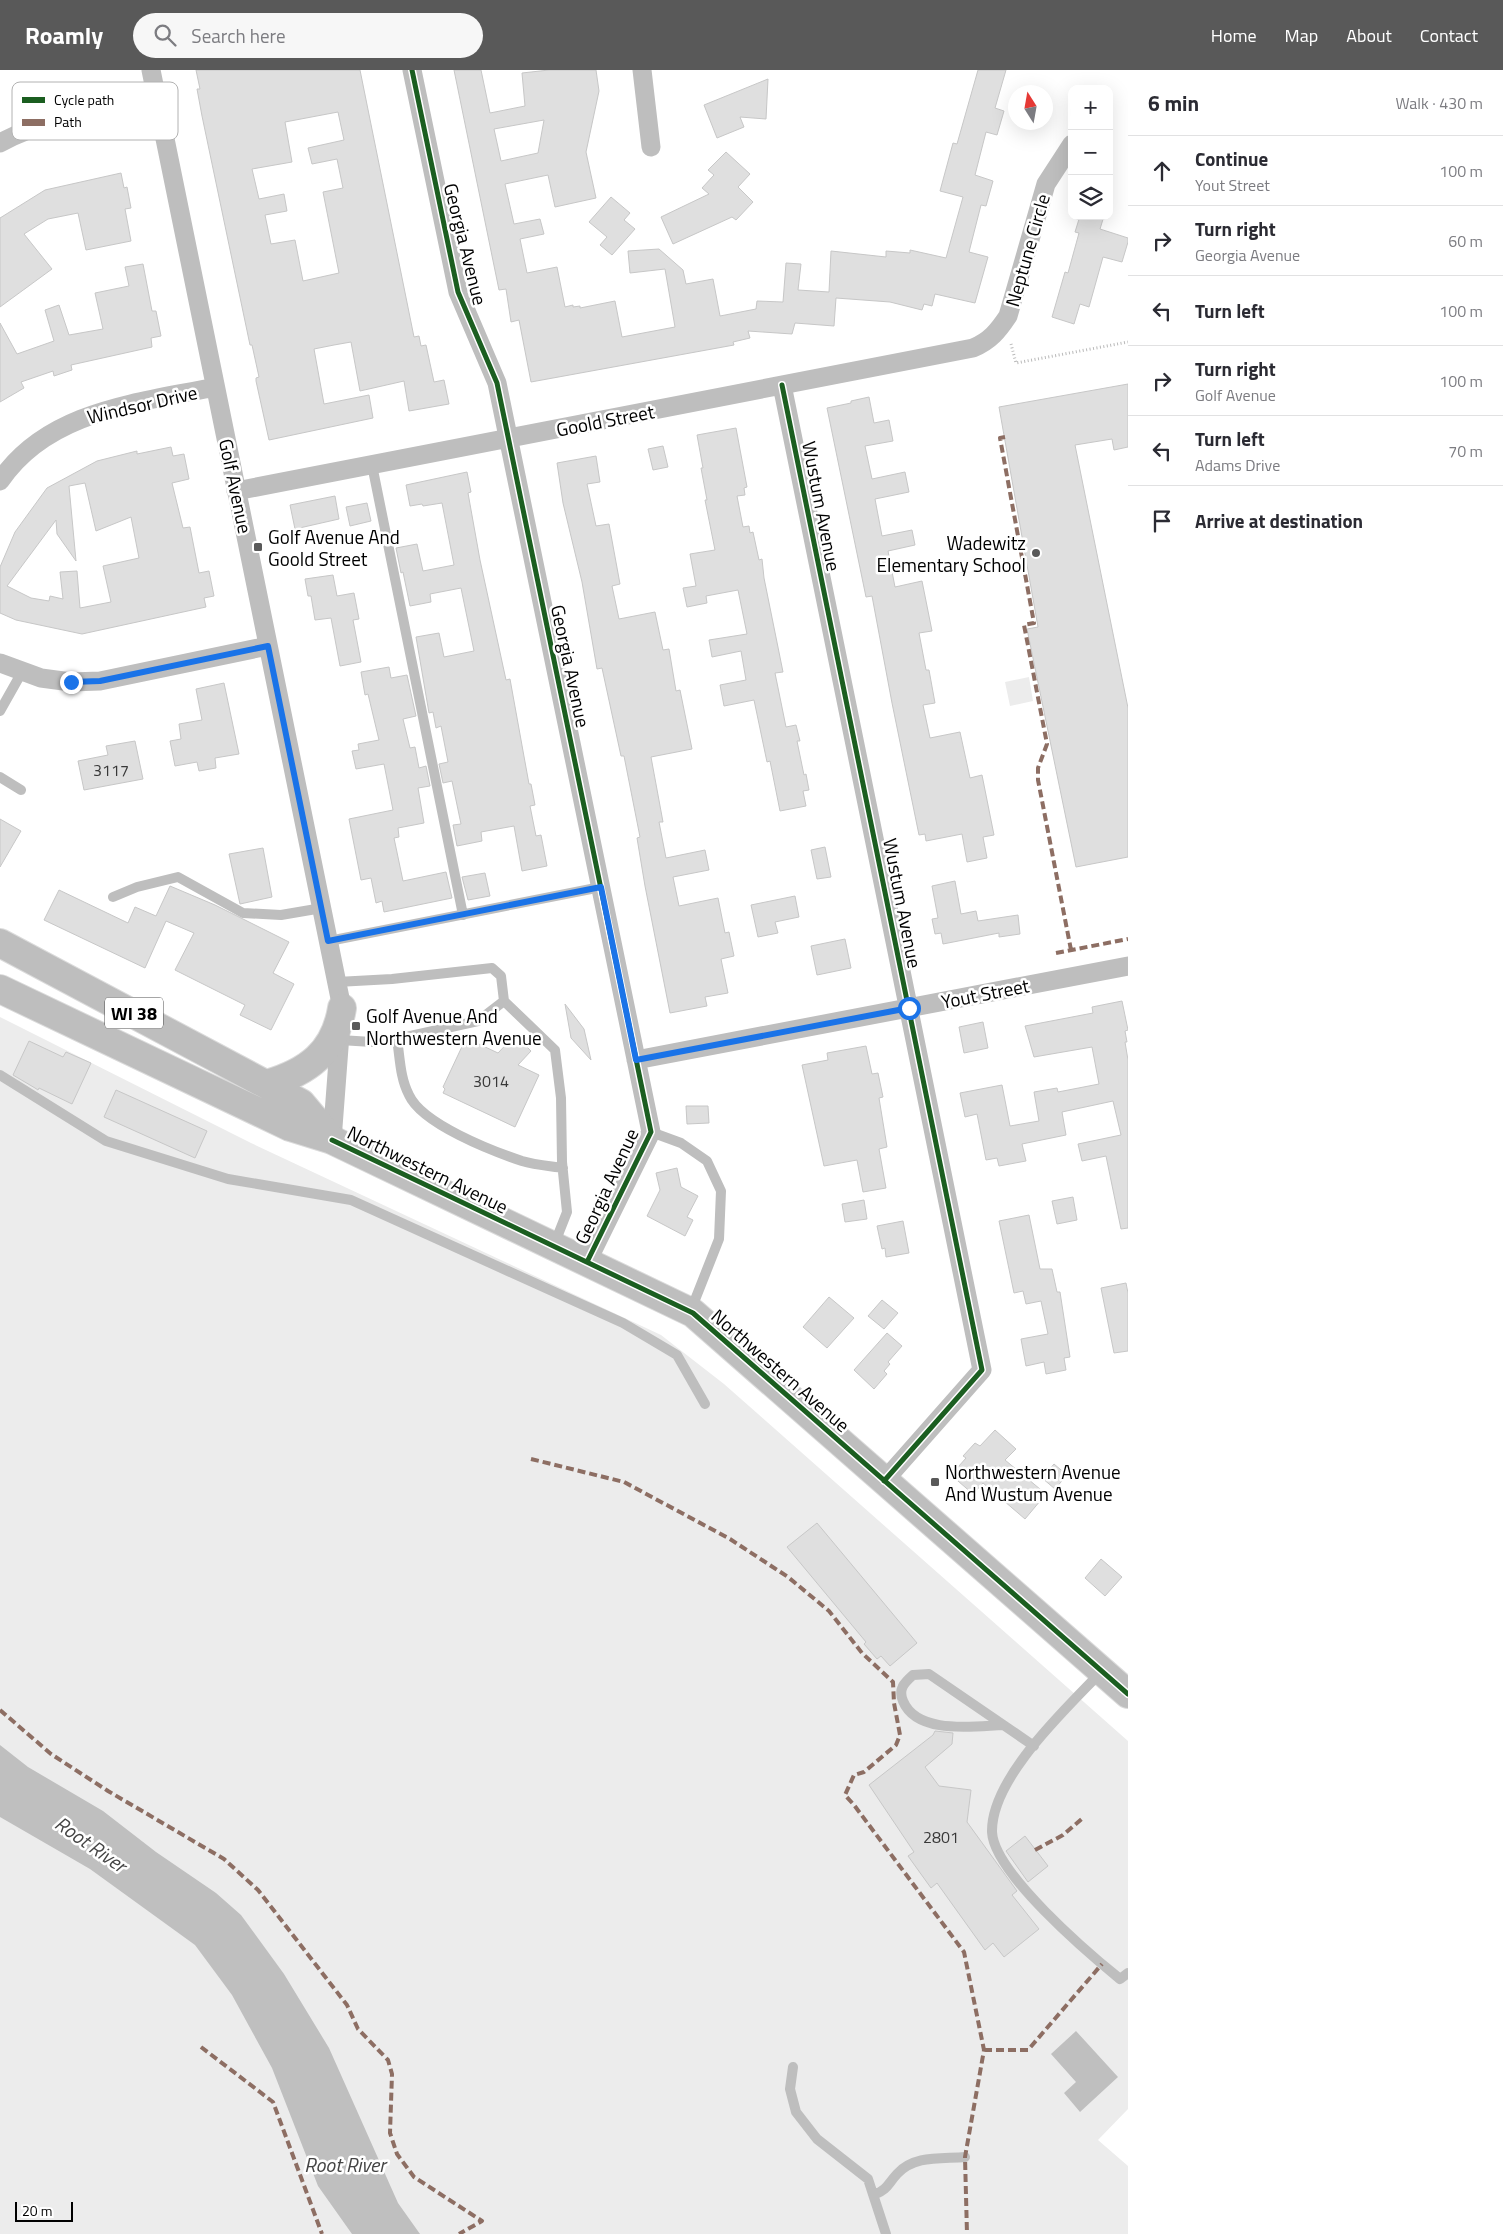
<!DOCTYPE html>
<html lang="en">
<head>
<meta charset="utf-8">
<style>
	:root { --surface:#fff; --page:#f7f7f7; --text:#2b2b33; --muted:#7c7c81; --line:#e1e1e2; --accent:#595959 }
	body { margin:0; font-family:"Titillium Web",sans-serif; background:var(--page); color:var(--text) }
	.controls { position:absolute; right:15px; top:15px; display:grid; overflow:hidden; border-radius:10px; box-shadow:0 5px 20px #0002 }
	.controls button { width:45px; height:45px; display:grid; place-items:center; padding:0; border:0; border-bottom:1px solid var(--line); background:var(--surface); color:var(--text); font:25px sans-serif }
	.compass { position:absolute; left:1008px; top:15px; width:45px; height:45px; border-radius:50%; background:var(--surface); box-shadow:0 5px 20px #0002; rotate:349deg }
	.scale { position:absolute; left:15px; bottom:12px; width:58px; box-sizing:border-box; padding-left:5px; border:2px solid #000; border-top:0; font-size:14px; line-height:18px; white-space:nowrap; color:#000; -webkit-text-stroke:4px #fff; paint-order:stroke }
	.stop { position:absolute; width:15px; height:15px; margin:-11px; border:4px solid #1a73e8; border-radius:50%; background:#fff }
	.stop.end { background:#1a73e8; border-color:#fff; box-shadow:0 1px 5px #0008 }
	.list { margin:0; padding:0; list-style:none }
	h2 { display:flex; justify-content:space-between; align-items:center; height:65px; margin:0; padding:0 20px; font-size:21px }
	h2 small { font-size:16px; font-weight:400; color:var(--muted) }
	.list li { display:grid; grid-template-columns:32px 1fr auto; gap:15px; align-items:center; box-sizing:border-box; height:70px; padding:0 20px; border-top:1px solid var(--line) }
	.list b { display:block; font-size:19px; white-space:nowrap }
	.list p { margin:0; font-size:16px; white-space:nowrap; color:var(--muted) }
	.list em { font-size:16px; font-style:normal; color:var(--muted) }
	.icon { flex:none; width:28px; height:28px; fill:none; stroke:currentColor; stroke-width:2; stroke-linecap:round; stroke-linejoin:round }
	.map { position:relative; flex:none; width:1128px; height:2164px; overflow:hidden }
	header { display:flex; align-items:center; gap:30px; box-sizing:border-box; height:70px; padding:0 25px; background:var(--accent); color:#fff }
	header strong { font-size:24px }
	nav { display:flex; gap:28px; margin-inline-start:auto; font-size:18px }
	.search { width:350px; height:45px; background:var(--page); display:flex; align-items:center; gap:12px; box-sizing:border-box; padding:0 18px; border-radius:28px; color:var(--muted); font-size:19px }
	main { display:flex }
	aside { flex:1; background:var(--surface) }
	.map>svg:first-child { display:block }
	.green { fill:#ececec }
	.water { fill:#bfbfbf }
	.building { fill:#dfdfdf; stroke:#c7c7c7; fill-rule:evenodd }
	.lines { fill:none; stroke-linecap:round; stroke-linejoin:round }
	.primary-casing { stroke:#dbdbdb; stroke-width:30 }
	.path { stroke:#b9b9b9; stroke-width:3; stroke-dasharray:1 2.5; stroke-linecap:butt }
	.service { stroke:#bebebe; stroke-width:10 }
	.minor { stroke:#bebebe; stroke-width:19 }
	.primary { stroke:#bebebe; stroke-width:28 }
	.quiet { stroke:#8d6e63; stroke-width:4; stroke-dasharray:8 4; stroke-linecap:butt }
	.cycleway-casing { stroke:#fff; stroke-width:8 }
	.cycleway { stroke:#1b5e20; stroke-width:5 }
	.route { stroke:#1a73e8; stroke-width:6 }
	.poi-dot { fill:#595959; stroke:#fff; stroke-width:2 }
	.labels { text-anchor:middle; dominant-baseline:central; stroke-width:5; stroke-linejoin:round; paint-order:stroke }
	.number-label { font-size:16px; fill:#383838 }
	.shield { fill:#fff; stroke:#4c4c4c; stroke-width:1 }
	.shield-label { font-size:18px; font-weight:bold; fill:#000 }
	.street-label { font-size:19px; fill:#000; stroke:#fff }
	.poi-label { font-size:19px; fill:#000; stroke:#fff; text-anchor:start }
	.water-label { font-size:20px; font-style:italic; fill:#444; stroke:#fff }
	.key { fill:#fff; stroke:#b2b2b2; stroke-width:1 }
	.key-label { font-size:14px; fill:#000 }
</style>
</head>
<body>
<header>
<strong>Roamly</strong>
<div class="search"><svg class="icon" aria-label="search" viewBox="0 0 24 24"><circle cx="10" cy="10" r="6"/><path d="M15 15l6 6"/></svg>Search here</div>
<nav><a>Home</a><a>Map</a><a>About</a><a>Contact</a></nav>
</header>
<main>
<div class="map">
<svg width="1128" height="2164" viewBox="0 0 1128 2164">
	<rect width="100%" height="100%" fill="#fff"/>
	<path class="green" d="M1029,607L1033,631L1010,636L1005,612Z
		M0,947L251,1073L661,1265L724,1314L1128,1671V2039L1098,2070L1128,2096V2164H0Z"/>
	<path class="water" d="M0,1675L28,1697L103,1741L156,1782L216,1823L241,1845L284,1904L329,1978L398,2133L420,2164H352L318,2116L272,1998L232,1925L195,1875L90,1799L0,1747Z
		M1076,1961L1118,2007L1080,2042L1064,2023L1076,2012L1051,1984Z"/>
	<path class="building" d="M196,0H360L414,267L419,266L421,276L426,275L434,312L444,310L449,334L409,341L404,311L360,321L351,272L334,275L314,279L324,334L369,325L373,348L269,370L256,311V308L259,307L252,275H250L202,46L197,19H200ZM338,42L344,70L308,78L312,94L337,89L343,118L323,122L339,203L303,211L295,170L271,174L265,145L287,141L284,124L259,129L252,99L292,92L285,52Z
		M454,0H481L490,43L525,36L522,3L549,0H596L599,21L586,82L596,128L555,137L548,105L505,114L514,154L540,149L544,164L520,169L527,203L557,197L565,237L573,235V237L580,236V238L615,231L622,267L675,257L665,199L630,203L628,181L659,179L683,200L686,214L713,209L720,246L756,239L757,231L783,232L786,193L801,194L798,220L829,222L831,181L886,187V181L910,183V180L946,188L963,127L940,121L953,73L957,74L978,0H1006L995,38L1004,41L997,65L986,62L975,105L993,111L986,136L981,135L969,182L988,187L975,233L935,224L932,236L924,234L922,240L890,232L836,228L834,256L795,253L792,264L748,261L750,268L733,272L734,275L531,312L519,250L511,252L506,219L499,220ZM544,50L538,83L501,91L494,59Z
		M768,9L766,49L740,47L744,57L717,68L704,35Z
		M726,82L750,104L738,117L753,132L736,150L732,147L673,174L661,147L709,124L702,118L714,105L708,100Z
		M121,103L124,118L127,117L131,138L125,139L131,171L86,180L78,143L48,149L24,164L52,199L0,237V148L45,120Z
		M611,127L630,143L624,150L635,159L612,185L600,175L607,167L589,152Z
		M1080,146H1104L1100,159L1128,168V172L1122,192L1103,187L1089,237L1080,234L1074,254L1052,247L1065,202L1068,203L1079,163L1075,162Z
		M143,194L152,241H156L161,266L151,268L152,277L71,295L72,300L54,306L53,301L21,312L24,318L0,332V253L17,284L54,271L45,240L59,235L69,265L103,259L95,223L129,216L125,197Z
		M1128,314V377L1114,380L1112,369L1075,375L1128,638V787L1076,797L1027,559L1038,557L999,337Z
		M869,327L874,353L889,350L893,371L865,376L872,409L905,402L909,422L875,429L882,466L912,460L915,475L888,481L895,517L922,511L932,561L919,563L926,600H929L935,633L923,635L930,668L960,662L970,708L982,705L994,765L983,767L987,788L967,792L962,764L926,771L925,764L919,765L892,633L872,526L866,527L827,338L851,333V331Z
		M736,358L747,417L744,418L745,425L737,426L743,457L749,456L750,463L753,462L759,490L762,489L764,508L783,602L775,603L786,657L796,655L800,671H797L804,705L806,704L809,720L803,721L806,736L780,741L770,691L767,692L754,630L724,636L720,615L746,610L741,581L712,587L709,570L747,564L738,520L706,526L707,533L687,537L683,518L696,516L690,484L715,480L705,430H707L701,398H703L697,365Z
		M663,376L668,397L653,400L648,379Z
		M171,377L173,386L184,384L189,409L172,413L183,458L190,457L199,503L209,501L214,526L204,528L206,537L82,564L16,550L0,543V497L15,462L47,418L97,391L137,381V384ZM85,413L96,461L131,447L139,488L103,496L111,532L80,538L77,501L60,502L63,529L50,526L49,531L31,528L7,516L56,450L57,464L76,491L69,416Z
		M596,386L600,412L587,414L596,456L609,454L620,514L612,516L619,549L655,542L663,580L669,579L676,621L680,620L692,679L651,687L663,752H659L666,788L705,780L709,800L673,807L679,836L718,828L725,863L729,862L734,886L721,889L728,923L705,927L707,936L670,943L645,816L637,768L640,767L624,686H621L602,598L597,599L582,512L563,433L557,393Z
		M467,402L471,422L468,423L480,490L506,610L510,609L529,714H531L535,735L530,736L536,766L541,765L547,796L522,801L514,756L481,762L482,771L457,776L453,755L461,754L452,711L443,713L439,694L448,692L441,656L436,658L433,642L429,643L416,567L439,563L444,587L474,581L461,518L430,524L431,532L410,536L403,502L401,503L396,478L417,474L423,501L454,495L442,433L423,436L422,434L410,436L406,415Z
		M335,426L339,449L295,459L290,435Z
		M367,433L371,451L350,456L346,437Z
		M333,505L337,526L354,523L359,549L353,550L361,592L340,596L331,548L315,550L311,526H308L305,509Z
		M389,597L391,608L407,605L416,646L403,649L410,678L415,677L419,698L426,696L430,716L418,718L424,753L398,758L399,767L394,768L403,811L446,802L452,828L384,842L382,831L376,833L371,808L361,810L349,749L393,740L384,694L356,699L352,681L359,680L358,674L379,670L368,624L365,625L361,602Z
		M224,613L239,684L215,688L216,698L199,701L197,692L175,696L170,671L181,669L179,654L202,650L196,619Z
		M135,671L143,709L84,720L78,691L108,685L106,676Z
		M0,749L21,761L0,797Z
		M825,777L831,807L817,809L811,780Z
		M263,778L272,827L240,834L229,784Z
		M485,803L490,826L468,830L462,807Z
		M955,811L961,844L976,841L978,851L1018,845L1020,864L999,867V863L943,874L941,863L935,864L932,849L938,848L932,816Z
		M170,816L215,835L289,872L273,903L294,914L271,960L240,945L245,935L175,900L194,863L166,851L145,898L44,850L59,820L128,853L135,837L156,846Z
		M795,826L799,847L775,852L778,863L758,867L751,835Z
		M845,869L851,898L817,905L811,876Z
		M1122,931L1128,960L1125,961L1127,972H1125L1128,990V1158L1121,1159L1106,1086L1082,1091L1078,1074L1121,1065L1113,1031L1062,1042L1066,1065L1022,1074L1026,1091L999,1096L997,1088L986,1090L977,1044L965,1047L960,1023L1002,1015L1010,1056L1039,1051L1034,1022L1057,1018L1058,1022L1099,1014L1092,977L1034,987L1025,956L1093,943L1092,937Z
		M565,934L584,959L591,990L571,968Z
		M983,952L988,978L964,983L959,957Z
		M515,965L531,981L518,995L539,1005L515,1057L443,1023L445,1019L443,1017L466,968L498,983Z
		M29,971L63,987L66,982L91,993L72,1034L39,1018L38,1020L35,1018L13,1005Z
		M866,976L872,1004L878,1003L883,1027L879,1028L887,1077L879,1079L886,1118L863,1122L857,1090L824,1096L802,995L828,990L827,983Z
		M116,1020L207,1061L195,1088L104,1047Z
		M686,1036H708L709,1053L687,1054Z
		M677,1098L681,1117L698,1126L687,1147L693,1150L685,1166L647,1146L660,1120L656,1103Z
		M1073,1127L1077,1150L1057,1154L1052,1131Z
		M864,1130L867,1149L845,1152L842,1134Z
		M1029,1145L1040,1199H1052L1057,1222H1060L1070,1287L1064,1288L1066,1300L1046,1304L1044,1292L1026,1296L1021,1269L1048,1264L1041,1231L1026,1234L1023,1221L1014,1223L999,1151Z
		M903,1151L909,1183L886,1187L885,1178L882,1179L877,1156Z
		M1126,1213L1128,1223V1281L1114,1283L1101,1218Z
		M829,1227L854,1248L827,1278L803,1257Z
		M882,1230L898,1243L884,1259L868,1246Z
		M887,1263L902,1276L888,1292L890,1294L884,1301L887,1304L874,1319L854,1300Z
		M995,1360L1016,1379L1005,1390L1046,1424L1025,1449L983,1413L973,1424L951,1405L966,1388L963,1386L975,1373L980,1376Z
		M1054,1394L1067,1405L1055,1419L1042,1408Z
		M817,1453L917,1573L890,1596L881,1586L877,1589L864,1574L866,1572L787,1477Z
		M1101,1489L1122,1507L1105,1526L1085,1508Z
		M935,1661L953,1663L952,1674L925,1697L939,1716L971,1720L967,1752L1017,1821L1012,1825L1039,1859L1004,1887L993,1873L985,1880L937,1813L931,1818L908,1786L914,1782L869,1715L933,1665Z
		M1025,1766L1048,1796L1028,1812L1006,1781Z"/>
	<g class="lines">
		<g class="primary-casing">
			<path id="primary" d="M0,873L301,1033L332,1070
				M0,919L290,1057L332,1070L693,1243L1128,1624
				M267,1014C308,1002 335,982 342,938"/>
		</g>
		<path class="path" d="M1011,274L1016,293L1128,272"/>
		<path class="service" d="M372,395L463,845
			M0,641L22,602
			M0,707L21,720
			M113,827L137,817L178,807L243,843L281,845L322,838
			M329,871L601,817
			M337,912L392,909L492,898L501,906L504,931
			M397,969C400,988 400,1008 409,1025C422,1054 492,1081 522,1091C535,1095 550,1096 563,1098
			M340,970L372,972L397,969L478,951L504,931L555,980L561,1028L562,1092L567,1142L554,1175
			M0,1005L106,1071L228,1109L351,1130L623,1253L677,1285L705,1334
			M651,1062L681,1073L707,1091L721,1121L719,1169L691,1240
			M1101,1602C1066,1639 991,1708 992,1762C994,1803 1088,1883 1120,1909L1128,1903
			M1003,1655C974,1656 917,1665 903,1631C898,1619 904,1613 913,1605L929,1604L1034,1676
			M793,1997L790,2019L796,2042L817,2069L868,2109L886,2164
			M874,2125C888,2119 887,2115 897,2104C914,2085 941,2089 965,2087"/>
		<path class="minor" d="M151,0L342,938L332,1070
			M412,0L458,222L497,313L651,1062L587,1192
			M642,0L651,77
			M0,73C47,47 105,41 157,30
			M782,315L982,1300L884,1411
			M0,411C48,340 139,333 215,317
			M236,421L973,278C990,271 998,261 1008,246L1046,114L1072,74
			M0,593L41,608L71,612L100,611L268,576
			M636,990L1128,896"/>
		<use href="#primary" class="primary"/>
		<path class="quiet" d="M1005,367L1000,368L1034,553L1024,555L1047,674L1038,698V710L1071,880
			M1056,883L1128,869
			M531,1389L624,1412L730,1469L788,1507L829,1541L862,1583L893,1612L894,1633L900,1665L896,1675L864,1702L854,1705L845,1725L854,1735L964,1882L984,1980L965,2087L967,2164
			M0,1640L51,1684L108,1721L224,1789L258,1820L347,1935L358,1959L388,1990L392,2004L390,2063L397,2084L414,2107L482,2151L459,2164
			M1035,1780L1063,1765L1084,1747
			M201,1977L273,2032L322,2164
			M984,1980H1028L1102,1894"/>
		<g class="cycleway-casing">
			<path id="cycleway" d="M412,0L458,222L497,313L651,1062L587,1192
				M782,315L982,1300L884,1411
				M332,1070L693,1243L1128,1624"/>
		</g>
		<use href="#cycleway" class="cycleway"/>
	</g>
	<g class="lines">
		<path class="route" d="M71,612L100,611L268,576L328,871L601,817L636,990L909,938"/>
	</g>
	<g class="poi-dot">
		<rect x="253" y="472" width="10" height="10" rx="2.5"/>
		<circle cx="1036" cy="483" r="5"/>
		<rect x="351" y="951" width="10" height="10" rx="2.5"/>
		<rect x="930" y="1407" width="10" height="10" rx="2.5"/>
	</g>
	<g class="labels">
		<g class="number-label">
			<text x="111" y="700">3117</text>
			<text x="491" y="1011">3014</text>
			<text x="941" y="1767">2801</text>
		</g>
		<rect class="shield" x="105" y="927.5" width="58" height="31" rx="4"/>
		<g class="shield-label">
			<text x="134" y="943">WI 38</text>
		</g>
		<g class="street-label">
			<text transform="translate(466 174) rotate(76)">Georgia Avenue</text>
			<text transform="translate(1027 180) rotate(-74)">Neptune Circle</text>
			<text transform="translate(142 334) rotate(-13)">Windsor Drive</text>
			<text transform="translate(605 350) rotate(-11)">Goold Street</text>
			<text transform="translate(236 416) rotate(78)">Golf Avenue</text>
			<text transform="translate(822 436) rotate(79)">Wustum Avenue</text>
			<text transform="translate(571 596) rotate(78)">Georgia Avenue</text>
			<text transform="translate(903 833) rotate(79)">Wustum Avenue</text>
			<text transform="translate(985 923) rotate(-11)">Yout Street</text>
			<text transform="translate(428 1099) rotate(26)">Northwestern Avenue</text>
			<text transform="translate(606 1116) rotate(-65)">Georgia Avenue</text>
			<text transform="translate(781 1300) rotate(41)">Northwestern Avenue</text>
		</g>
		<g class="poi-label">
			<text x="268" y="466">Golf Avenue And<tspan x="268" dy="22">Goold Street</tspan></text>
			<text x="1026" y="472" text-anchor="end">Wadewitz<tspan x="1026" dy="22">Elementary School</tspan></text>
			<text x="366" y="945">Golf Avenue And<tspan x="366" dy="22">Northwestern Avenue</tspan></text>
			<text x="945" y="1401">Northwestern Avenue<tspan x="945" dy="22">And Wustum Avenue</tspan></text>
		</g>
		<g class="water-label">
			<text transform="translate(91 1774) rotate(35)">Root River</text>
			<text x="345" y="2094">Root River</text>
		</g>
	</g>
	<rect x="12" y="12" width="166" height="58" rx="8" class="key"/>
	<rect x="22" y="27" width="23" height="6" fill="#1b5e20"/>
	<rect x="22" y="49" width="23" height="7" fill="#8d6e63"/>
	<g class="key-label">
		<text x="54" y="35">Cycle path</text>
		<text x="54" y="57">Path</text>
	</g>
</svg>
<div class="controls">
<button>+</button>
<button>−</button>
<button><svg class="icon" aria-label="layers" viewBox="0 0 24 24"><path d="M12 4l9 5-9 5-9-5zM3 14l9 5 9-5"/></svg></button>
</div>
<svg class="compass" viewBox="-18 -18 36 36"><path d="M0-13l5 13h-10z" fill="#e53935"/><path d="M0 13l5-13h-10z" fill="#7c7c81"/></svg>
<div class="scale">20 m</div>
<div class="stop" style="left:909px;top:938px"></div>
<div class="stop end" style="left:71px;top:612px"></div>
</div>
<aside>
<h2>6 min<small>Walk · 430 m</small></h2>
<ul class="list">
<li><svg class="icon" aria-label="ahead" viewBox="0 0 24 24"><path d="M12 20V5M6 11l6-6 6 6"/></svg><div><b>Continue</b><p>Yout Street</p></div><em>100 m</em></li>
<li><svg class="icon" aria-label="right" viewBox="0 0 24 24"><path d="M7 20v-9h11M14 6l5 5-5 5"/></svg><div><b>Turn right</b><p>Georgia Avenue</p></div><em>60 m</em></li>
<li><svg class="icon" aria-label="left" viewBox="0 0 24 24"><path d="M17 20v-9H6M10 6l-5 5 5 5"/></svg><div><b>Turn left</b></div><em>100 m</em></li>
<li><svg class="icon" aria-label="right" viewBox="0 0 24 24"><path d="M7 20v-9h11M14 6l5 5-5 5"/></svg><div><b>Turn right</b><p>Golf Avenue</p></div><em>100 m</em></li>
<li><svg class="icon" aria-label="left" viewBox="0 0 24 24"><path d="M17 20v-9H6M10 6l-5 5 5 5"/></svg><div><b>Turn left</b><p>Adams Drive</p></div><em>70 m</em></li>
<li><svg class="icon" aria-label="arrive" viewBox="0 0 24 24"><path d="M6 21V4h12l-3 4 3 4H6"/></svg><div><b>Arrive at destination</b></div></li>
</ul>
</aside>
</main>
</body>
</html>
